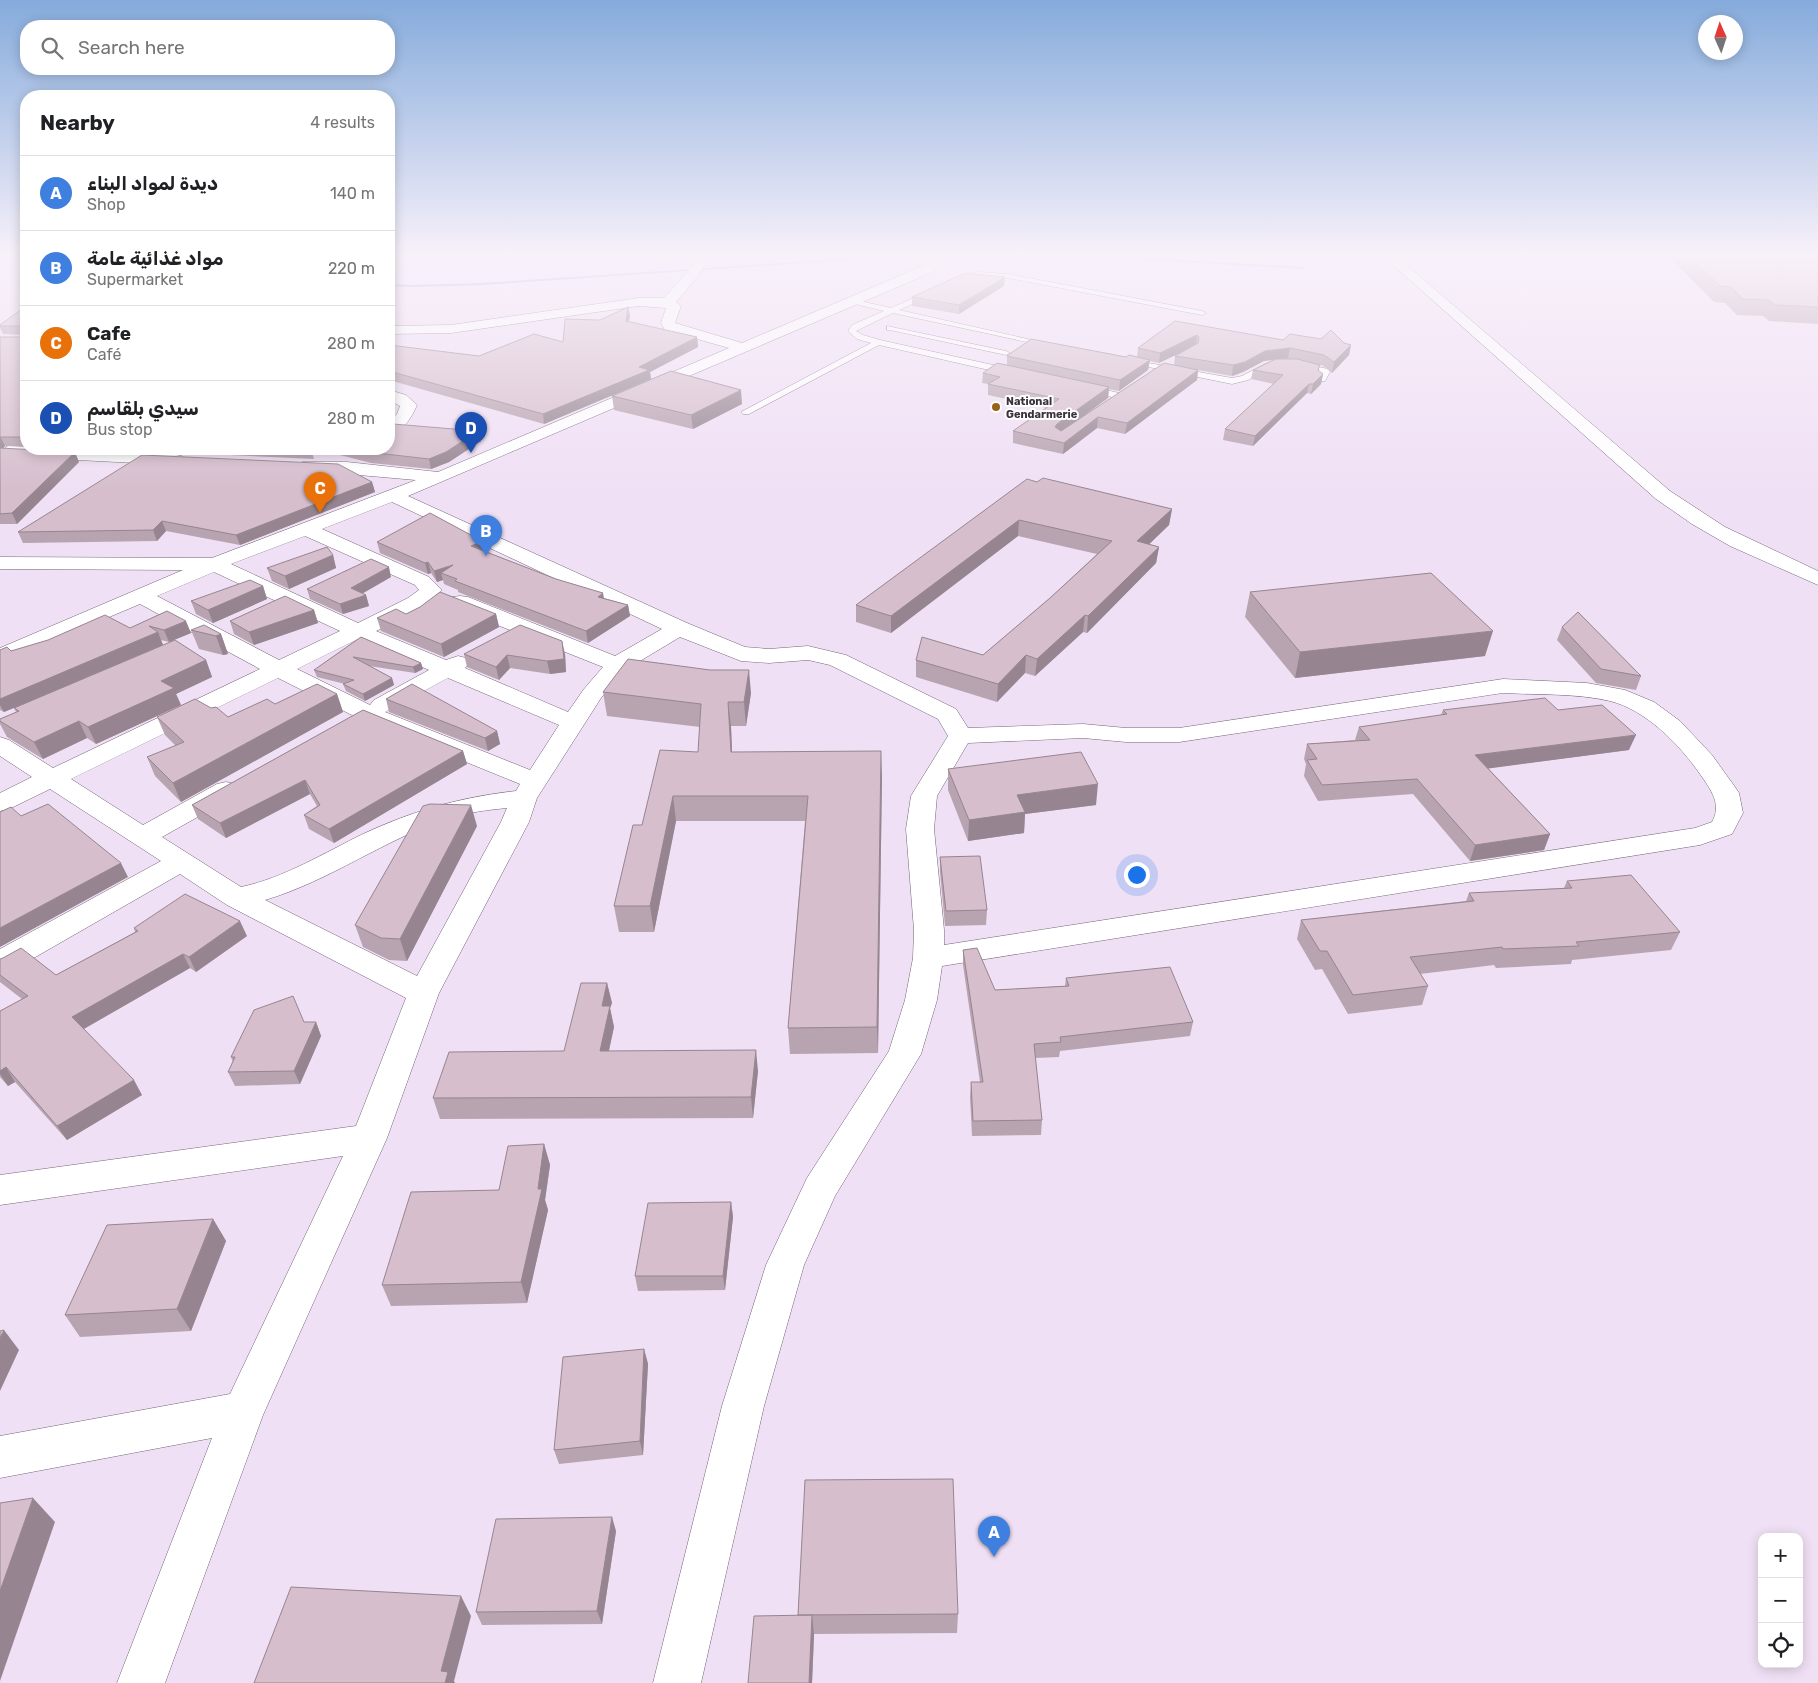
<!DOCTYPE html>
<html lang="en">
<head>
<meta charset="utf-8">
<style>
	:root { --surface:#fff; --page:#f6f6f6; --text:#202124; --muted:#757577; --line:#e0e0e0; --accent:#ea580c }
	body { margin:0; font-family:Rubik,"Noto Sans Arabic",sans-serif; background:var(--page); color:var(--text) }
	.controls { position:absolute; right:15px; bottom:15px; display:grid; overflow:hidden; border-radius:10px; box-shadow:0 2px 12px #0003 }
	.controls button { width:45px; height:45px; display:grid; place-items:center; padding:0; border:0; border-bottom:1px solid var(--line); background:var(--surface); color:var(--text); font:25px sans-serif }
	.compass { position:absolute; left:1698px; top:15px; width:45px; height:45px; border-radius:50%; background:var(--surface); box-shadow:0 2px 12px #0003; rotate:357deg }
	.you { position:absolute; left:1136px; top:874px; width:18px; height:18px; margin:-12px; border:4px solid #fff; border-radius:50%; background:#1a73e8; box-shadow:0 0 0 8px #1a73e833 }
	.badge { display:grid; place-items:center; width:32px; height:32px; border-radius:50%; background:var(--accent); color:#fff; font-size:16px; font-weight:700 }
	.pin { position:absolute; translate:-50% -41px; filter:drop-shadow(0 1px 2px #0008) }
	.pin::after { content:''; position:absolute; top:26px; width:18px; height:15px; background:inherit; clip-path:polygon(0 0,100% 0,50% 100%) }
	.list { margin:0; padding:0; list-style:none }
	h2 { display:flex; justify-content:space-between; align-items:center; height:65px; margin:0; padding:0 20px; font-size:21px }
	h2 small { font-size:16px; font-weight:400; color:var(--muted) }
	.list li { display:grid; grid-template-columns:32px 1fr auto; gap:15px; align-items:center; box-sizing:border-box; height:75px; padding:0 20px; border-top:1px solid var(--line) }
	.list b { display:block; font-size:19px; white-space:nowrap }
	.list p { margin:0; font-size:16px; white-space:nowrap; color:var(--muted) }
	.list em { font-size:16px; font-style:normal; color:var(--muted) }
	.icon { flex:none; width:28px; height:28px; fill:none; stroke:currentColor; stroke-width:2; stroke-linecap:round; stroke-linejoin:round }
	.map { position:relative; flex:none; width:1818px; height:1683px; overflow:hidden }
	.search { position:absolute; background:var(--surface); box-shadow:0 2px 12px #0003; left:20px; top:20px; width:375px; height:55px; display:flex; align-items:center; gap:12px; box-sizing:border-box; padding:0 18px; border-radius:20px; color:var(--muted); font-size:19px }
	.panel { position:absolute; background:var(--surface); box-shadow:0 2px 12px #0003; left:20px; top:90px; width:375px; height:365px; border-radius:20px }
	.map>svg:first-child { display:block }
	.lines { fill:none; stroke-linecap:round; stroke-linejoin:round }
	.stream { fill:#909dc9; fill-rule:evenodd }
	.service-casing { stroke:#726577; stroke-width:1 }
	.minor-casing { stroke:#726577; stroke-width:1 }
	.service { fill:#fff; fill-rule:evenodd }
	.minor { fill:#fff; fill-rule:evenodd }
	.wall { fill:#b8a3b0; fill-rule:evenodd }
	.shaded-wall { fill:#968590 }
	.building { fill:#d6becd; stroke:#968590 }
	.poi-dot { fill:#976319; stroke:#fff; stroke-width:2 }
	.labels { text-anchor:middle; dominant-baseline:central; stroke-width:4; stroke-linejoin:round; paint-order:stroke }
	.far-poi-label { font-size:11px; font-weight:bold; fill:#38323a; stroke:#fff; text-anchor:start }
</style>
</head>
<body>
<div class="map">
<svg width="1818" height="1683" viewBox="0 0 1818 1683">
	<rect width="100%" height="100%" fill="#f0e0f5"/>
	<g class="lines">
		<path class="stream" d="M887,256H907L482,285L413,287L389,286V284L413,285L482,283Z
			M1088,256H1111L1304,267L1306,268L1304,269L1090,257Z"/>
		<g class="service-casing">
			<path id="service" d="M978,272L1008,274L1202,311L1206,313L1202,315L1008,278L978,276L960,281L956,279Z
				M930,291L934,293L933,295L899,310L1054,345L1050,347L893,313L856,331L863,335L880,340L1011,369L1015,372L1011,375L879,345L749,414H743L741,412L871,343L857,339L848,331L852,325L884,311L851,303V299L891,308Z
				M887,326L1006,351L1010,353L1006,355L890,330H887Z
				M1126,359L1232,378L1242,376L1267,363L1274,365L1248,380L1232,384L1129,363H1126Z
				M1300,363L1328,369L1330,372L1325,381H1319L1318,379L1321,373L1297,368V364Z
				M1090,386L1123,394L1124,396L1120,399L1087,391L1086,389Z"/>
		</g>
		<g class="minor-casing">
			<path id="minor" d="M698,256H710L698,276L676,302L681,306L675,323L742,343L925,265L937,256H950L935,271L408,496L687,623L745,647L769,649L808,646L846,655L956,709L968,728L1083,724L1126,728H1179L1503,679L1587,683L1625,690L1654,702L1680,721L1712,755L1735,787L1739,793L1743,813L1732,834L1700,845L942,966L937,1000L921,1054L835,1196L804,1265L764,1406L701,1683H653L722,1406L766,1265L807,1178L889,1051L905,1000L913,958L914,930L906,829L911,796L948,736L938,719L830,665L808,660L769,663L741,661L680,637L625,670L601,698L537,798L529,822L439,993L387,1138L263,1415L165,1683H117L212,1438L0,1478V1436L230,1394L343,1156L0,1205V1175L356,1126L406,998L227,905L180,874L11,971L0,974V949L161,861L50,789L9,809L0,811V793L32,777L0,756V737L9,740L53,768L260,669L140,604L0,663V648L183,570L0,569V557L212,558L416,480L302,470L299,466L302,462H347L438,472L729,348L665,330L661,323L666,308L639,306L451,333L389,334V326L451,325L639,298H664L688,271ZM392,502L662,629L615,656L468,597L460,596L452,597L449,602L452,607L603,667L584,689L568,712L465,668L469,663L466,658L458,656L446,660L376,631L424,608L442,590L429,577L322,529ZM305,536L415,585L419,590L408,598L358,623L231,564ZM214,572L340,631L279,660L157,596ZM358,639L429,670L374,700L370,705L297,669ZM278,678L358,718L520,784L516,791C461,797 412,811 363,834C324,853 284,878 241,887L162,837L235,796L239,790L235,784L226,782L217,784L143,825L71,779ZM448,678L559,725L530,770L385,712ZM1503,693C1538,695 1576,693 1610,701C1646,710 1679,744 1700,774C1711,790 1722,804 1712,822L1695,828L944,945V930L934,829L937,796L968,743L1083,738L1126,742H1179ZM507,808L501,822L417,976L265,900C330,881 386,838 450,818C469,812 488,810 507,808Z
				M1383,256H1396L1670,491L1725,527L1818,571V585L1730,546L1692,524L1656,499Z
				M389,390L406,395L417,405C412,417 403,432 389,435V421L397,414L400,406L389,400Z
				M26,436L27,449L6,465L0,466V452L20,437Z
				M33,449H59L176,455L182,456L185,460L182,464L176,465L39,458L33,457L30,453Z"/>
		</g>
		<use href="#service" class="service"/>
		<use href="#minor" class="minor"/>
	</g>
	<path class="wall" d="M632,256H696L695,258H632Z
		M711,256H737L736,257H711Z
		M1668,256H1818V324L1769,321L1763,316L1737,315L1725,303L1714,302Z
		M1004,286L959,314L912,306V297Z
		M26,306V447L5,446L3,448L79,462L17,524H0V337H24V335L3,334L0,328V325Z
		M628,307L630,316L628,322L697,337L698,347L650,372L651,379L544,424L389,380V345L479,356L563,342L600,320Z
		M1175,321L1283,340L1344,343L1351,345L1349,355L1332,373L1322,365H1319V371L1323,374L1321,384L1311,394L1307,393L1253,446L1223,440L1225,429L1274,384L1251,379L1253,370L1273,360L1264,361L1243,372L1232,376L1198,370L1197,380L1125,434L1097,428L1063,454L1013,443V431L1047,408L988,395V384L982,383L983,373L1007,365V356L1137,357L1138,348ZM1180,353L1175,356L1174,365L1067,428L1108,398L1109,389L1119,391L1148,370L1149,361L1159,363Z
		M612,396L742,404L693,429L614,410Z
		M481,441L449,462L431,469L371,463L317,449H389Z
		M165,449H311L314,459L166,452Z
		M372,482L375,492L240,545L166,531L157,541L23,543L18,532Z
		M1037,482L1172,509L1169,525L1149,544L1159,547L1156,563L1087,633L1083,632L1035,676L1025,673L997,702L916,677V660L983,655L1050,598L1097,554L1018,536L891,633L856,622V605Z
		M377,542L484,551L604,598L628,605L630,616L588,643L458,592V590L444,584L443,580L437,582L431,573L428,574L380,553Z
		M333,555L336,568L289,589L272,581L267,568Z
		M391,577L362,594L366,595L369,606L343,614L310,599L307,589Z
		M263,586L267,599L213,623L196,614L191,601Z
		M1250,592L1485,656L1295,678L1245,617Z
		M420,607L496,614L499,627L444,657L381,631L377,618L406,614Z
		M314,610L318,623L254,645L234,634L230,621Z
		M167,611L191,633L169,642L161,640L163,645L82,679L206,660L212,677L176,694L181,705L96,744L87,738L43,759L7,737L0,724V719L16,712L14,708L4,712L0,710V650L11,651L130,628Z
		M1562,627L1641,676L1636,690L1596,683L1557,640Z
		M191,630L221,634L228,654L223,655L199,649Z
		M361,637L421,663L423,669L415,673L369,666L392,678L394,685L365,701L346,691L343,684H345L317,677L314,670Z
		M464,654H565L566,672L550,674L510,668L499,680L467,667Z
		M603,692L751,693L746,726H731L732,752L882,775L878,1053L790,1054L788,1028L805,821H676L654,932H619L614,906L642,825L698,752L700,727L607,716Z
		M337,694L343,712L181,802L155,776L147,757L176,746L165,735L157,717L211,708L228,717L275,704Z
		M386,699L497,731L500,744L488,751L389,712Z
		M363,710L463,751L467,764L334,843L309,829L304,815L317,806L310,794L226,838L198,819L192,805Z
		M1443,710H1558L1629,750L1488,768L1550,834L1544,850L1470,861L1413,794L1318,801L1304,776L1306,764L1304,759L1307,744L1355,740L1359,727L1441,715Z
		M948,769L1096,805L1025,814L1024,833L968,841L948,790Z
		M477,826L407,961L389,960L363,947L355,925Z
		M940,857L987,910L986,925L945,926L940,872Z
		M1567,881L1680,932L1671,950L1572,960L1571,964L1496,968L1494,965L1420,974L1428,986L1422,1005L1348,1014L1322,969L1315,970L1297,939L1301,920L1466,901L1469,893L1564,888Z
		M134,928L247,936L196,972L190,968L84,1029L142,1095L67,1140L15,1082L8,1086L0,1077V1011L22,999L0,982V959L56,975L135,932Z
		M963,950L995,990L1065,986L1066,978L1193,1022L1190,1036L1060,1051L1059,1057L1035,1058L1042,1120L1041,1135L972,1136L970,1097L971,1082H980L963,965Z
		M607,983L612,1003L610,1008L614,1027L609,1051L758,1071L753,1118L440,1119L433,1098L564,1051Z
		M304,1022H316L321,1036L300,1084L235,1086L228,1072L233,1062L231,1057Z
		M544,1144L550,1165L545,1200L548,1210L527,1303L391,1306L382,1285L499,1190Z
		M731,1202L733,1217L725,1290L638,1291L635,1276Z
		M213,1219L226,1241L191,1331L80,1337L65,1315Z
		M644,1349L648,1364L643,1455L559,1464L554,1450Z
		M805,1480L958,1614L957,1633L814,1634L812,1683H748L798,1615Z
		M616,1531L602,1624L482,1625L476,1612Z"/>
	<path class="shaded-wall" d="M1005,277L1004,286L959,314V305Z
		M628,307L630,316L627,330L626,321Z
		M1197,335L1196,345L1159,363L1160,353Z
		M697,337L698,347L650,372L651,379L544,424L543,414L639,367Z
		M1351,345L1349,355L1332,373L1334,362Z
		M1290,348L1288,358L1264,361L1243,372L1232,376L1233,365L1265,351Z
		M1150,360L1148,370L1119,391L1120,380Z
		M1198,370L1197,380L1125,434L1127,423Z
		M1323,374L1321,384L1311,394L1313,384Z
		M1309,384L1307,393L1253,446L1255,436Z
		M1109,387L1108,398L1057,435L1055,427L1057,424Z
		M741,390L742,404L693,429L691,415Z
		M1098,417L1097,428L1063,454L1064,443Z
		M478,431L481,441L449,462L431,469L429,459Z
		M0,436L5,446L0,452Z
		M75,452L79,462L17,524L12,513Z
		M372,482L375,492L240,545L236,535Z
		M1172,509L1169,525L1135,558L1137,541Z
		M1019,520L1018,536L891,633V616Z
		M162,521L166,531L157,541L153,530Z
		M482,541L484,552L471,546Z
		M1159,547L1156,563L1087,633L1088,616Z
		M333,555L336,568L289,589L285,576Z
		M428,562L431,573L428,574L425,563Z
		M453,565L441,573L443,580L437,582L434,571Z
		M389,567L391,577L354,598L351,588Z
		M263,586L267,599L213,623L208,610Z
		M603,593L605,604L598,597Z
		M366,595L369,606L343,614L340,604Z
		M628,605L630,616L588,643L586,631Z
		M314,610L318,623L254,645L249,632Z
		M496,614L499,627L444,657L441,644Z
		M1085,615L1083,632L1035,676L1037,659Z
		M186,621L191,633L169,642L164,630Z
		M1493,631L1485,656L1295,678L1300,652Z
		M158,632L163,645L4,712L0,705V699Z
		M221,634L228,654L223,655L216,636Z
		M562,641L565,654L566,672L550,674L547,661Z
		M507,655L510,668L499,680L496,667Z
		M1026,655L1025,673L997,702L998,684Z
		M206,660L212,677L176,694L181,705L96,744L88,727L161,681Z
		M421,663L423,669L415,673L413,667Z
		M749,670L751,693L746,726L744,702Z
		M392,678L394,685L365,701L363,694Z
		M337,694L343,712L181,802L173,783Z
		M728,702L731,726L733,776L731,752Z
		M79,721L87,738L43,759L34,742Z
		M497,731L500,744L488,751L485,738Z
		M1636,735L1629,750L1470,771L1475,755Z
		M463,751L467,764L334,843L329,829Z
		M881,751L882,775L878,1053L877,1027Z
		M305,780L310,794L226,838L220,823Z
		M1098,784L1096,805L1025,814L1024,833L968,841L969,820L1017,795Z
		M673,796L676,821L654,932L650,906Z
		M471,805L477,826L407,961L400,939Z
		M1550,834L1544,850L1470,861L1475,845Z
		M121,863L128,877L0,947V928Z
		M240,921L247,936L196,972L189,957Z
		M183,954L190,968L80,1031L72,1017Z
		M607,983L612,1003L610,1008L614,1027L604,1072L600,1051L602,1006Z
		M316,1022L321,1036L300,1084L294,1071Z
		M756,1050L758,1071L753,1118L751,1097Z
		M6,1067L15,1082L8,1086L0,1074V1071Z
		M134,1080L142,1095L67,1140L57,1126Z
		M544,1144L550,1165L545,1200L548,1210L527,1303L521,1282L538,1189Z
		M731,1202L733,1217L725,1290L723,1276Z
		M213,1219L226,1241L191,1331L177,1309Z
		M4,1330L19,1350L0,1391V1338Z
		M644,1349L648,1364L643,1455L640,1441Z
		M33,1498L55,1522L0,1681V1591Z
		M612,1517L616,1531L602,1624L597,1611Z
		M461,1596L471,1616L454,1681L455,1683H445L441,1671Z
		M812,1615L814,1635L812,1683H809Z"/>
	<path class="building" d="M1688,256H1818V307L1775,305L1769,300L1743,299L1731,287L1720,286Z
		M965,273L1005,277L959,305L912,297Z
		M26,306V437H0V337H24V326H0V325Z
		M628,307L626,321L697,337L639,367L649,370L543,414L389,371V345L479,356L534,334L563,342L565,319L600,320Z
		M1175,321L1283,340L1290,334L1321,339L1331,330L1344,343L1351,345L1334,362L1324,355L1290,348L1265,351L1245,362L1233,365L1175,356L1198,343L1199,337L1197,335L1160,353L1138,348Z
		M1031,339L1126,357L1129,355L1150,360L1120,380L1007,356Z
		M1276,359H1297L1320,365L1318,370L1323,374L1313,384H1309L1255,436L1225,429L1283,375L1253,370Z
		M997,363L1109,387L1057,424L1055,427L1061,431L1164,363L1198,370L1127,423L1098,417L1064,443L1013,431L1059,399L988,384L1000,377L983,373Z
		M671,371L741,390L691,415L612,396Z
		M393,424L478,431L446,452L429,459L368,452L354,449H389V426Z
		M0,448L75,452L12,513L0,514Z
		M142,455L338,464L372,482L236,535L162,521L153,530L18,532Z
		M1043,478L1172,509L1137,541L1159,547L1088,616L1085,615L1037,659L1026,655L998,684L916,660L922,637L983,655L1050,598L1112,541L1019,520L891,616L856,605L1027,479L1037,482Z
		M430,513L482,541L471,546L556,579L603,593L598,597L628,605L586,631L455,581L457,579L441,573L453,565L434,571L428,562L425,563L377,542Z
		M327,547L333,555L285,576L267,568Z
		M371,559L389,567L351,588L366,595L340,604L307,589Z
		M1431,573L1493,631L1300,652L1250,592Z
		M250,580L263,586L208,610L191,601Z
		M440,592L496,614L441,644L377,618L396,609L406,614L420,607Z
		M285,596L314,610L249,632L230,621Z
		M167,611L186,621L164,630L149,626L158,632L0,699V650L7,647L11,651L48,640L105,615L130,628Z
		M1578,612L1641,676L1601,669L1562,627Z
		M204,625L221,634L216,636L191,630Z
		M520,625L562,641L564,659L547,661L507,655L496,667L464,654Z
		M361,637L421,663L413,667L353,657L392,678L363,694L343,684L354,680L314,670Z
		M175,640L206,660L161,681L174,688L88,727L79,721L34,742L0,721V719L19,711L14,708Z
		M628,659L710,670H749L744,702H728L731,752L881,751L877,1027L788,1028L808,796H673L650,906H614L633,825H642L660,750L698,752L701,704L603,692Z
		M317,684L337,694L173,783L147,757L184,742L157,717L195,699L211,708L216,707L228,717L267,699L275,704Z
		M412,684L497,731L485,738L386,699Z
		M1545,698L1558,710L1602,705L1636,735L1475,755L1550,834L1475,845L1417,779L1322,785L1307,760L1317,759L1307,744L1370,740L1359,727L1447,714L1443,710Z
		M363,710L463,751L329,829L304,815L320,805L305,780L220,823L192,805Z
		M1081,752L1098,784L1017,795L1025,812L969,820L948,769Z
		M48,804L121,863L0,928V812L11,807L21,816Z
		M430,804L471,805L400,939L381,938L355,925L423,806Z
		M980,856L987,910L946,911L940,857Z
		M1631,875L1680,932L1576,942L1579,946L1503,949L1502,947L1410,957L1428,986L1353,995L1327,951H1320L1301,920L1474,901L1469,893L1572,888L1567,881Z
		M185,894L240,921L189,957L183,954L72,1017L134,1080L57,1126L6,1067L0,1071V1011L28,996L0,975V959L3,958L21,948L56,975L138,931L134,928Z
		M977,948L995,990L1069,986L1066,978L1170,967L1193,1022L1060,1037L1061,1042L1034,1044L1042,1120L973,1121L971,1082H983L963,950Z
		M581,983H607L602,1006H610L600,1051L756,1050L751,1097L433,1098L449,1052L564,1051Z
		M293,996L304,1022H316L294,1071L228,1072L235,1057H231L254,1010Z
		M544,1144L538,1189H542L521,1282L382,1285L411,1192L499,1190L508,1146Z
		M731,1202L723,1276H635L648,1203Z
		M213,1219L177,1309L65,1315L107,1225Z
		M4,1330L0,1338V1331Z
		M644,1349L640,1441L554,1450L563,1357Z
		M953,1479L958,1614L798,1615L805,1480Z
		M33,1498L0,1591V1503Z
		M612,1517L597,1611L476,1612L496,1519Z
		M291,1587L461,1596L441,1671L448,1672L445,1683H254Z
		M812,1615L809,1683H748L754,1616Z"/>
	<linearGradient id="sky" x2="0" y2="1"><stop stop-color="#85abdc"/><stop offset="0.52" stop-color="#f8f1fa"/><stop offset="1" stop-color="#f8f1fa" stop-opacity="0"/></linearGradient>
	<rect width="1818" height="491" fill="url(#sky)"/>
	<circle class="poi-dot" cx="996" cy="407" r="5"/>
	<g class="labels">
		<g class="far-poi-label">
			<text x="1006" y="401">National<tspan x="1006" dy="13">Gendarmerie</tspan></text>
		</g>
	</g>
</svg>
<div class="controls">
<button>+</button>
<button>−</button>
<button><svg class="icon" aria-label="locate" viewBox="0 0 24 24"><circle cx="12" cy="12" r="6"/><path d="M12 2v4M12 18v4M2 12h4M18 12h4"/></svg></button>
</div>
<svg class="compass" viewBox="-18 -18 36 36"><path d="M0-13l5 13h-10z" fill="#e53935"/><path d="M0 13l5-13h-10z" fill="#757577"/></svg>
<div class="you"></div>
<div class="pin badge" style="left:994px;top:1557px;background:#3f7fe0">A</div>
<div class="pin badge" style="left:486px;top:556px;background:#3f7fe0">B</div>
<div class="pin badge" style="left:320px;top:513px;background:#e8710a">C</div>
<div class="pin badge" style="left:471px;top:453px;background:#1a4fb4">D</div>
<div class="search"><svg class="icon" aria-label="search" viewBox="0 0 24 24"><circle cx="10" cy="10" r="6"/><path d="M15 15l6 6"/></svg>Search here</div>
<section class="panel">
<h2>Nearby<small>4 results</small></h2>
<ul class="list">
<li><span class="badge" style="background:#3f7fe0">A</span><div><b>ديدة لمواد البناء</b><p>Shop</p></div><em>140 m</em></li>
<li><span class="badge" style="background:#3f7fe0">B</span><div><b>مواد غذائية عامة</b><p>Supermarket</p></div><em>220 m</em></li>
<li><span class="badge" style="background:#e8710a">C</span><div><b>Cafe</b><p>Café</p></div><em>280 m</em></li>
<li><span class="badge" style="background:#1a4fb4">D</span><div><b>سيدي بلقاسم</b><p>Bus stop</p></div><em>280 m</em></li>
</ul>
</section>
</div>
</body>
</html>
